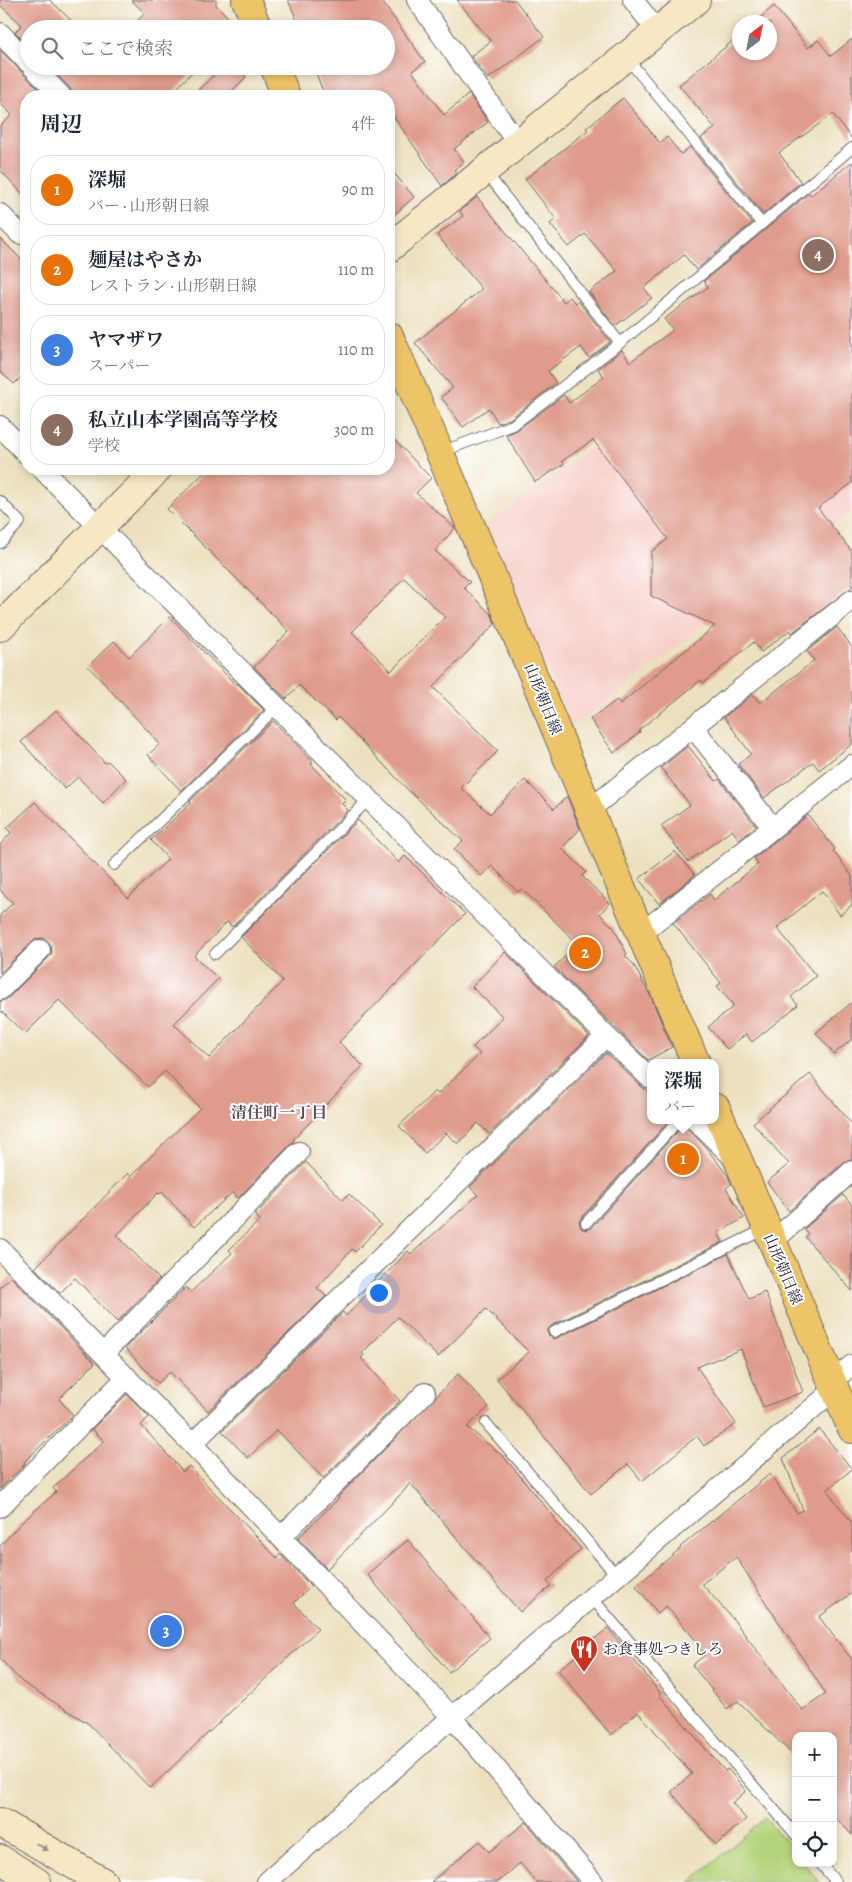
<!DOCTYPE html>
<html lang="ja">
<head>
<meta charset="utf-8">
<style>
	:root { --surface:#fff; --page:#f6f6f7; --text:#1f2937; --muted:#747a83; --line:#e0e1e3; --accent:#0f766e }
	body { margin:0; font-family:Alegreya,"Noto Serif JP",serif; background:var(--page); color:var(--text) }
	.controls { position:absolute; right:15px; bottom:15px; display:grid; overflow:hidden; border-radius:10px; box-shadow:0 2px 8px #0003 }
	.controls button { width:45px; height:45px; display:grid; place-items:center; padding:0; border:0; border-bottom:1px solid var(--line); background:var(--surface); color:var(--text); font:25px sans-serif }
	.compass { position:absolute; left:732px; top:15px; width:45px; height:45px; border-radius:50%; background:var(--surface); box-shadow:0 2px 8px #0003; rotate:32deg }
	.you { position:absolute; left:378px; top:1292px; width:18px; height:18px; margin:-12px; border:4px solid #fff; border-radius:50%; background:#1a73e8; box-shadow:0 0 0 8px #1a73e833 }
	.badge { display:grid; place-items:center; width:32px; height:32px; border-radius:50%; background:var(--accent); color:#fff; font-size:16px; font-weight:700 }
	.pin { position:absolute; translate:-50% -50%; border:2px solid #fff; box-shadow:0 1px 5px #0006 }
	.popup { position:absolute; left:647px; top:1059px; width:72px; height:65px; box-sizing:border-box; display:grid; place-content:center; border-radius:10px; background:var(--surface); filter:drop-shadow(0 1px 4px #0005); font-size:16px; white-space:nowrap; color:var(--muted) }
	.popup b { font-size:19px; color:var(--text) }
	.popup::after { content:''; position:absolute; left:50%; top:100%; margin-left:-10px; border:10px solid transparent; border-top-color:var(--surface) }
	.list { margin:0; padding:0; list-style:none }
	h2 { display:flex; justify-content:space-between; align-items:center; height:65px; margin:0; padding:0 20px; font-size:21px }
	h2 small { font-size:16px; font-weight:400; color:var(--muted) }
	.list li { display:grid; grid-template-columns:32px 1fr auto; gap:15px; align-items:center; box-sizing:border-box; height:70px; margin:0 10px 10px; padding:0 10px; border:1px solid var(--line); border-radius:20px }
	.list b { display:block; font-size:19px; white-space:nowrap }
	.list p { margin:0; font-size:16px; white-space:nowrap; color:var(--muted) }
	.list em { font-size:16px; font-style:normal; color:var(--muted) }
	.icon { flex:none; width:28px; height:28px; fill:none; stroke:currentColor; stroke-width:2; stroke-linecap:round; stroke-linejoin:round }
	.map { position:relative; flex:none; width:852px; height:1882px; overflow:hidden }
	.search { position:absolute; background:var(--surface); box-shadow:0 2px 8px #0003; left:20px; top:20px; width:375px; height:55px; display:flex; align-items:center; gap:12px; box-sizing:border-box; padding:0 18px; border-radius:28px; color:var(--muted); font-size:19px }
	.panel { position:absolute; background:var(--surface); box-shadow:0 2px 8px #0003; left:20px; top:90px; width:375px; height:385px; border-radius:20px }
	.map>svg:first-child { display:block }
	.built { fill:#f7d0cb }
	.green { fill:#b5d37a; stroke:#6c7a5a }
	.building { fill:#df9b8b; fill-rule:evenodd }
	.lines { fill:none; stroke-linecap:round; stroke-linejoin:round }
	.lane-casing { stroke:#696569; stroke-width:12 }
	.street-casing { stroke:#696569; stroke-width:22 }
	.secondary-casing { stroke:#696569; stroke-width:30 }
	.primary-casing { stroke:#696569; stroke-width:30 }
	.lane { stroke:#fff; stroke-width:10 }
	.street { stroke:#fff; stroke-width:20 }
	.secondary { stroke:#f8e7c3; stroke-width:28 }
	.primary { stroke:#eec469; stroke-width:28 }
	.oneway { fill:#988e86 }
	.labels { text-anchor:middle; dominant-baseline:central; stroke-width:4; stroke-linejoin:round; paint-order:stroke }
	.street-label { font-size:15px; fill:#22223b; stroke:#fff }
	.poi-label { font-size:15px; fill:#22223b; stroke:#fff; text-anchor:start }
	.neighbourhood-label { font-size:16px; font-weight:bold; fill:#644c57; stroke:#fff }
</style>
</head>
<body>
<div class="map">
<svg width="852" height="1882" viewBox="0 0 852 1882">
	<rect width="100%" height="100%" fill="#fff"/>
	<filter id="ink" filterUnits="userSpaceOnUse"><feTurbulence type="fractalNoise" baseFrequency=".02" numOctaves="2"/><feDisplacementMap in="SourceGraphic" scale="10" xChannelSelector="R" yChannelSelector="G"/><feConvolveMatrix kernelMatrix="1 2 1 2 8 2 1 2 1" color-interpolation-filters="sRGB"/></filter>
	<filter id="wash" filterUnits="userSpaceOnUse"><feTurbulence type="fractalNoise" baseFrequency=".0096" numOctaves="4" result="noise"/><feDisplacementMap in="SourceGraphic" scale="20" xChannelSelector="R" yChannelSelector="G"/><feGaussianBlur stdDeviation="1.12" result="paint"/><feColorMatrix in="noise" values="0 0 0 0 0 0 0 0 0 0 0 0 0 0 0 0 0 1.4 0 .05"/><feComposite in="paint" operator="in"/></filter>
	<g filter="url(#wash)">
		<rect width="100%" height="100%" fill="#ece1bf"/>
		<path class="built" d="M852,148V512L572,728L487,525L806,287L761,223Z"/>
		<path class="green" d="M765,1818L796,1853V1863H804L820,1882H690Z"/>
		<g id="blocks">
			<path class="building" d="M0,0H50L80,29H29V46L15,32L22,25L0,5Z
				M131,0H216V5L240,29H130L145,13Z
				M288,0H381L425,62L412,71L444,115L469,94L488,122L454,149L464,162L454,170L457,173L442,186L389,110V96H325L313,66H386V29H301Z
				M457,0H515L544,37L488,79L471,56L491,41Z
				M774,6L808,48L818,40L831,56L852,39V139L833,114L779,153L801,182L763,214L701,138L715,128L679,85L740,35V52H770V22H755Z
				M0,50L45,96H26V197L0,170V126L12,115L0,103Z
				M49,66H198L169,96H73L70,88Z
				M223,66H236L246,77L227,96H192Z
				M623,98L660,143L667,137L681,154L690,147L752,223L696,270L684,255L644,288L652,298L615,326L589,292L617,271L585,234L569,247L550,224L556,219L525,179L588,130L586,128Z
				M852,162V483L818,508L852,552V587L792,633L790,630L761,652L754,642L703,683L701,680L639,730L640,732L614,753L590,719L617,700L620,704L715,626L651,596V552L668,539L593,440L562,461L564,464L535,482L506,435L517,430L564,395L569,403L604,377L598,369L622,350L630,362L673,330L664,319L708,287L704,281L809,193L811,195Z
				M389,167L414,197L389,219Z
				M477,197L564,302L570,297L575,303L578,301L610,342L589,358L581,347L548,371L556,383L510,419L498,423L489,408L463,427L441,397L453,388L415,343L482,289L437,235L463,216L460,211Z
				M0,238L26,264V372L14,384L0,371Z
				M389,434L431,478L416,493L455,528L435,551L470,582L464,588L492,615L495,624L433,687L498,751L461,788L490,814L525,780L554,809L567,796L580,829L562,848L586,872L582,876L610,903L600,914L614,928L627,954L625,956L633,964L651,997L672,1047L648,1060L554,967L578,944L522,889L518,892L492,866L481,876L454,849L463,841L407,789L338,717L336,720L299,685L286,699L254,667L289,631L167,509L208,469H389ZM404,578L445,617L391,671L352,632Z
				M170,617L236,685L237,683L264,710L181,791L148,755L160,744L88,666L114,641L129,657Z
				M837,627L852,647V744L819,770L813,762L764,798L738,764L751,754L724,717L753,694L760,703L806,667L814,660L807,651Z
				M56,710L105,763L108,761L126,779L103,803L78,777L65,789L21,742Z
				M273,721L313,762L311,764L346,800L342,804L348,810L232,927L227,922L194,956L218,979L174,1024L209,1058L283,981L241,937L358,820L399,863L405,856L465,914L339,1042L363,1066L293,1140L294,1141L238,1198L233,1192L194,1227L162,1192L159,1194L158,1193L117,1235L159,1279L117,1322L75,1278L60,1293L35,1268L128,1173L131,1176L200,1108L165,1071L148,1087L59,1000L25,1034L0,1010V1002L8,998L48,958L52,953L51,946L48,941L43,938L36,939L0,973V915L13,903L0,890V845L11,833L7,828L35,802L128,898L168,859L151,840L191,803L190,801Z
				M688,746L716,781L719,779L756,826L740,840L732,830L688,862L661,826L690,805L661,768Z
				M808,815L835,849L833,851L852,876V905L840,915L822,891L777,928L816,976L791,997L798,1005L752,1042L746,1034L727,1049L708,1027L734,1006L717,986L721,983L673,923L710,894L714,900L758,864L754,858Z
				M675,851L695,875L659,904L639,879Z
				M505,952L589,1036L489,1134L478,1123L458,1144L446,1133L425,1153L399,1126L435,1091L438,1094L480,1054L473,1047L503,1017L472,987Z
				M852,1002V1039L834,1054L816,1033Z
				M606,1053L642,1087L650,1093V1120H670L581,1218L579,1222L581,1228L585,1230L591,1228L684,1124L707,1149L728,1176L731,1184L726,1188L744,1218L718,1233L723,1242L551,1326L547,1331L548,1335L553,1339L557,1338L728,1254L749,1299L765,1292L803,1392L763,1407L741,1349L697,1367L736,1424L704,1446L697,1436L642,1481L628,1464L591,1494L497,1379L529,1352L486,1309L438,1357L398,1317L362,1353L364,1355L361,1358L400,1401L323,1478L277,1430L248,1458L222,1431L343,1312L346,1316L408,1251L411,1254L478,1195L470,1187Z
				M810,1074L852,1124V1159L844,1162L789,1211L767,1182L789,1164L753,1123Z
				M306,1162L343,1200L349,1194L381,1225L355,1252L352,1249L317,1288L326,1296L208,1411L170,1372L158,1383L125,1348L186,1287L191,1292L232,1253L229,1250L260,1220L255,1215Z
				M843,1195L852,1205V1291L805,1237L808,1234L804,1229Z
				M11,1277L95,1363L59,1399L73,1415L24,1462L25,1464L0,1489V1287Z
				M458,1374L489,1407L467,1427L504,1457L555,1518L554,1519L581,1549L547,1581L551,1586L520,1612L410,1483L403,1492L327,1569L298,1538L339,1498L338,1497Z
				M127,1394L149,1417L141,1425L183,1472L189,1466L277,1558L280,1554L311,1586L294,1603L318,1629L150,1788L89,1724L22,1682L0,1659V1546L20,1524L56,1492L53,1488L104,1441L92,1429Z
				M819,1429L852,1469L827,1490L852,1523V1593L819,1617L852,1660V1835L833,1815V1736H796V1758L738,1701L727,1709L692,1665L705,1655L697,1646L699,1644L666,1606L658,1613L636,1586L681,1548L680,1547L770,1474L797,1513L803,1510L783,1458ZM736,1557L826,1694L802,1710L733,1619L702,1584Z
				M408,1540L490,1638L449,1672L367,1574Z
				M608,1628L661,1694L659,1695L725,1771L728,1769L746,1791L732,1803L746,1819L716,1845L671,1792L692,1774L638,1712L611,1735L558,1670L588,1647L587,1645Z
				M526,1822L577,1882H536L520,1863L498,1882H431L480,1841L489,1852Z"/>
		</g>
	</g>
	<g filter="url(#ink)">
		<use href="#blocks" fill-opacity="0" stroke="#696569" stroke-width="1"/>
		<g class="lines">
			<g class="lane-casing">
				<path id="lane" d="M627,58L761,223
					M485,171L620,343
					M441,452L513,425L620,343L852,148
					M0,501L20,522L0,543
					M114,865L277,707
					M215,954L369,799
					M586,1223L679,1120
					M554,1332L765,1229
					M486,1423L617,1576
					M592,1598L796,1835
					M820,1863L836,1882"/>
			</g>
			<g class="street-casing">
				<path id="street" d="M417,0L518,144
					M633,0L657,31
					M0,33L29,63
					M32,66L61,96
					M0,214L20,234
					M0,426L26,453
					M42,469L277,707L606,1036L650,1078
					M693,727L773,828
					M589,810L852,600
					M640,934L852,765
					M0,990L40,950
					M695,1120L733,1157
					M772,1242L852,1171
					M0,1249L192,1444L452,1717L593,1882
					M104,1353L299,1152
					M832,1381L852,1365
					M192,1444L606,1036
					M0,1507L127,1377
					M281,1537L425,1393
					M267,1882L452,1717L835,1389"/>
			</g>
			<g class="secondary-casing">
				<path id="secondary" d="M389,248L696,0
					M0,627L158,469
					M0,1822L103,1882
					M0,1859L37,1882"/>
			</g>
			<g class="primary-casing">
				<path id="primary" d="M246,0L258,29
					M274,66L286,96
					M389,336C496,576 591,822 696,1063
					M716,1108L852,1429"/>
			</g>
			<use href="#lane" class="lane"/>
			<use href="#street" class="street"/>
			<use href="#secondary" class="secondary"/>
			<use href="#primary" class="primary"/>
		</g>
		<defs><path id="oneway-solid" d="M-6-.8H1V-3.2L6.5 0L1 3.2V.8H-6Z" transform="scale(1.25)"/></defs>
		<use class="oneway" href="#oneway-solid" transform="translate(42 1847) rotate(30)"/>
	</g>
	<defs>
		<g id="restaurant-pin" transform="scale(1.4375)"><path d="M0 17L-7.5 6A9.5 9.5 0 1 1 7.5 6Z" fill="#c8321e" stroke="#fff"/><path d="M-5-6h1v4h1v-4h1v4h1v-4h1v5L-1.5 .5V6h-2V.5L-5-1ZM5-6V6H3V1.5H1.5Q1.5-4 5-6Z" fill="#fff"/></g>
	</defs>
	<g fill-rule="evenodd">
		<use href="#restaurant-pin" x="584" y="1649"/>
	</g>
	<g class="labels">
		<g class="street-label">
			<text transform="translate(543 699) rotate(68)">山形朝日線</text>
			<text transform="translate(783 1269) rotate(67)">山形朝日線</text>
		</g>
		<g class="poi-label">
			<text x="603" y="1649">お食事処つきしろ</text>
		</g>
		<g class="neighbourhood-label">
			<text x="279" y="1113">清住町一丁目</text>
		</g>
	</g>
</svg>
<div class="controls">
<button>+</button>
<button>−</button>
<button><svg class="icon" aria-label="locate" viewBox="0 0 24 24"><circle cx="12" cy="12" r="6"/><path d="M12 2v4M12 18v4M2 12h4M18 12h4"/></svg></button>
</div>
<svg class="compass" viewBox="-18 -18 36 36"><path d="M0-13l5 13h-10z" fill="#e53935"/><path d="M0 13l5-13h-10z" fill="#747a83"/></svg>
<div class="you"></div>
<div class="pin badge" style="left:683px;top:1159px;background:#e8710a">1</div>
<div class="popup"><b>深堀</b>バー</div>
<div class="pin badge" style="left:585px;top:953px;background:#e8710a">2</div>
<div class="pin badge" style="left:166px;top:1631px;background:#3f7fe0">3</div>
<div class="pin badge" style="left:818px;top:255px;background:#8d6e63">4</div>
<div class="search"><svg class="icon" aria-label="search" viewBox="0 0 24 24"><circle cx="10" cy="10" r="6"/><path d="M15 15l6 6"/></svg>ここで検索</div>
<section class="panel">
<h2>周辺<small>4件</small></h2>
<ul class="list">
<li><span class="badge" style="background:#e8710a">1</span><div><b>深堀</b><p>バー · 山形朝日線</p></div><em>90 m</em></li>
<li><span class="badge" style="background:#e8710a">2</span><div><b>麺屋はやさか</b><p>レストラン · 山形朝日線</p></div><em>110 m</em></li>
<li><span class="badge" style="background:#3f7fe0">3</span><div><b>ヤマザワ</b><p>スーパー</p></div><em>110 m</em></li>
<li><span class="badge" style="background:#8d6e63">4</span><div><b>私立山本学園高等学校</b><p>学校</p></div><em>300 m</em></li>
</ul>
</section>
</div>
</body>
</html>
